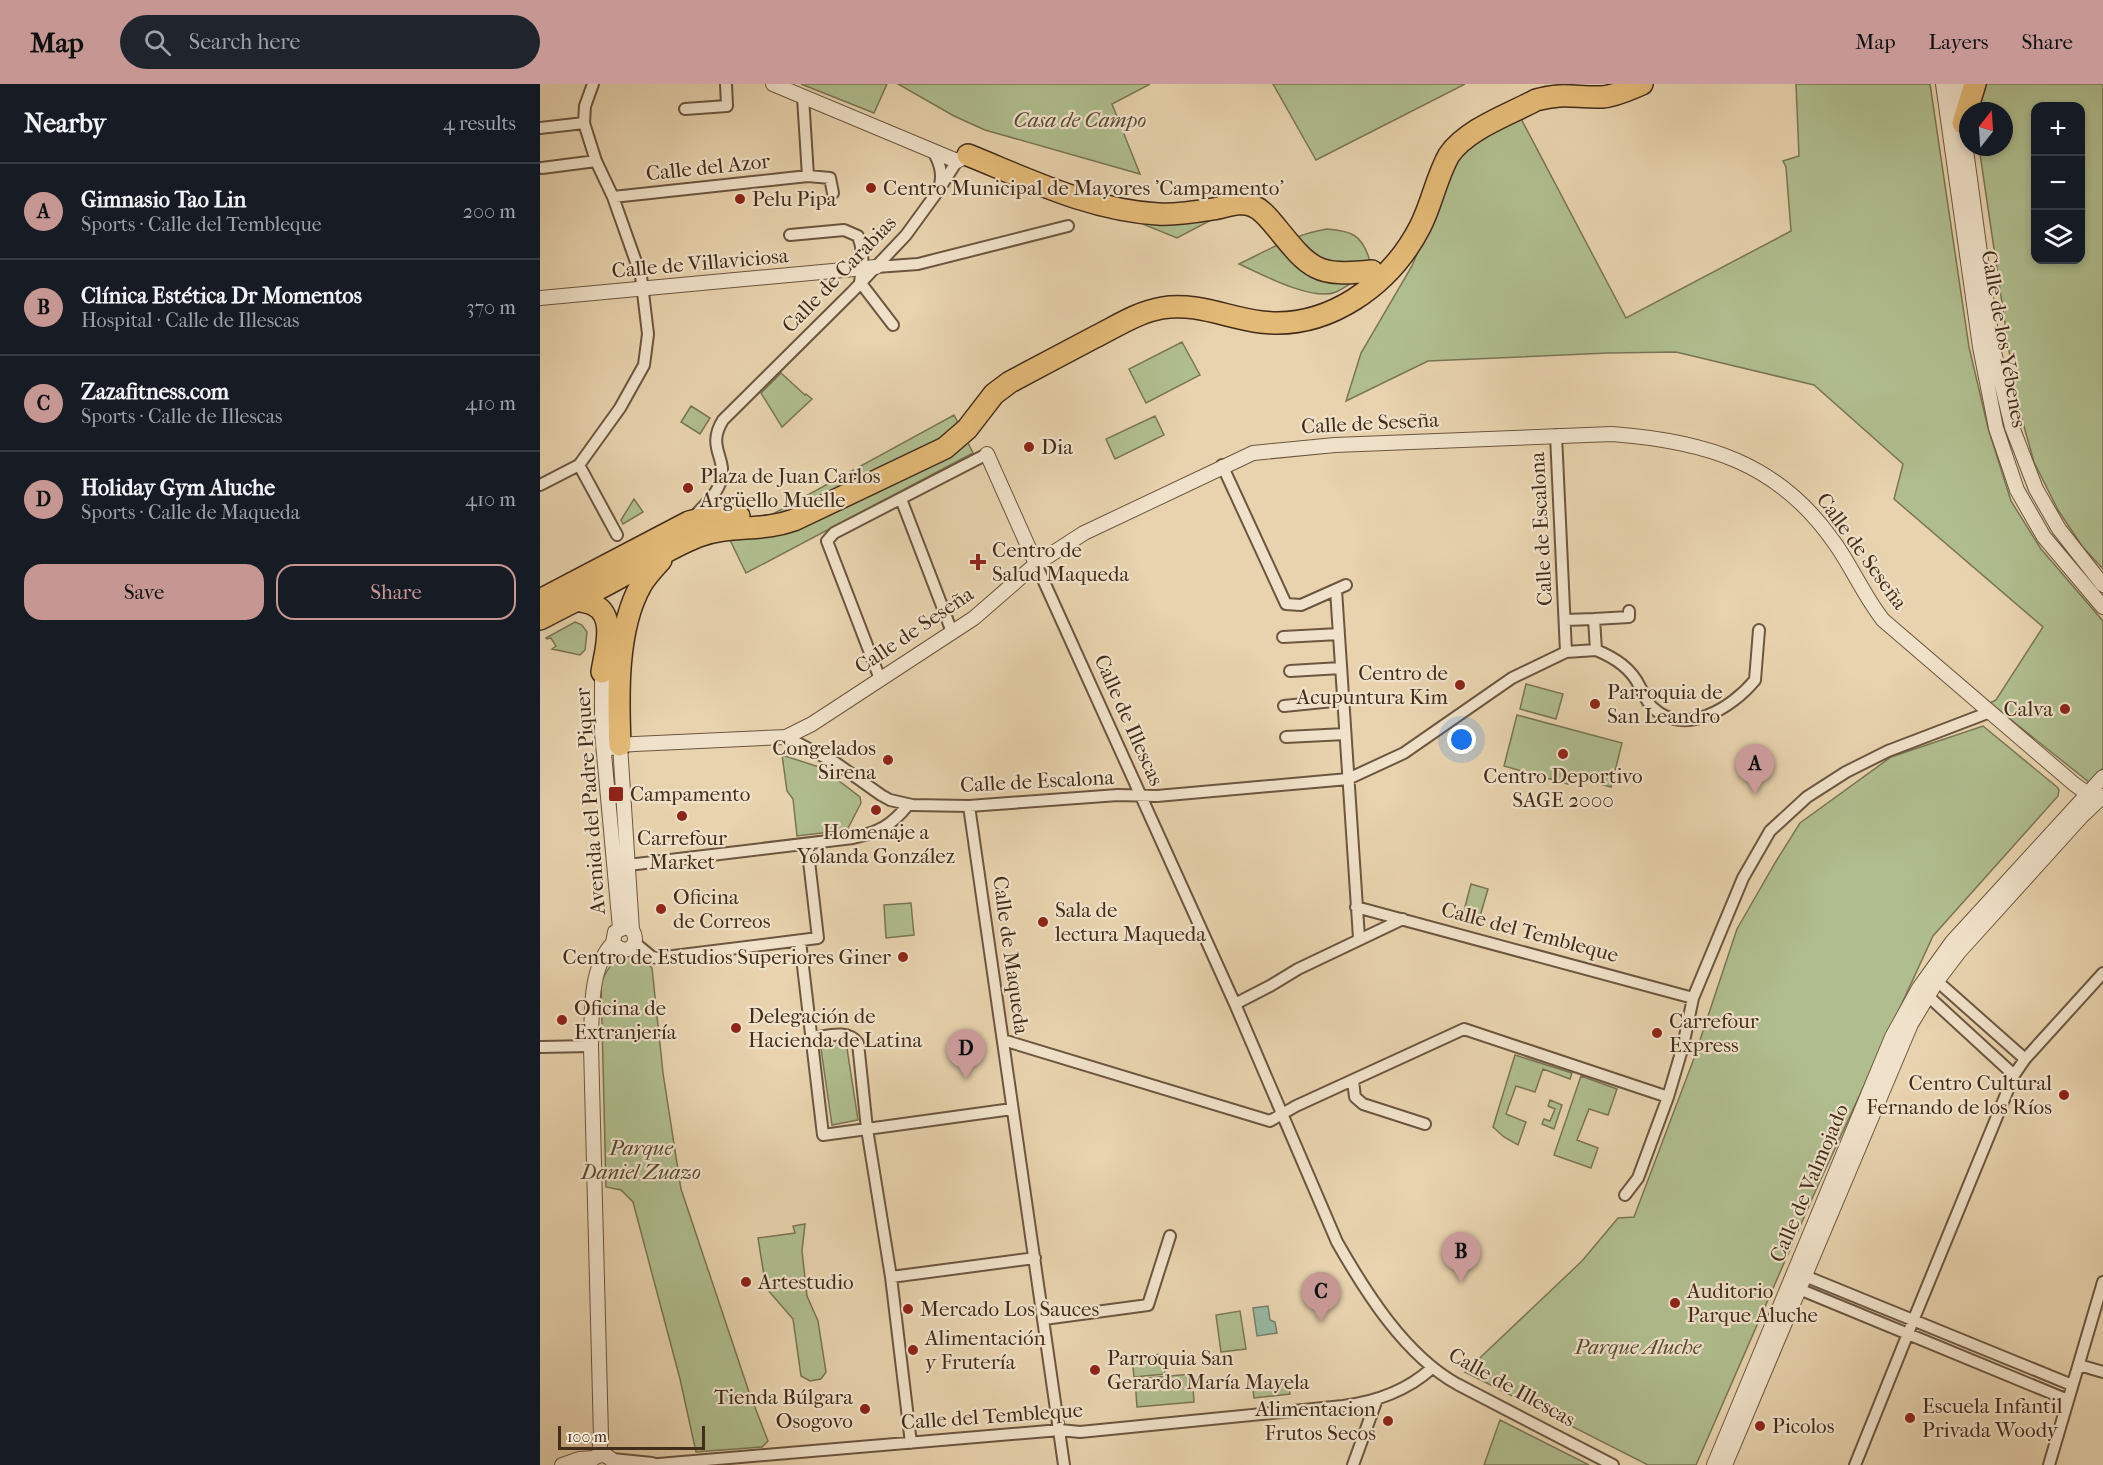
<!DOCTYPE html>
<html lang="en">
<head>
<meta charset="utf-8">
<style>
	:root { --surface:#171b24; --page:#20242c; --text:#f1f3f6; --muted:#9ea1a6; --line:#363941; --accent:#c59692 }
	body { margin:0; font-family:"IM FELL French Canon",serif; background:var(--page); color:var(--text) }
	.controls { position:absolute; right:18px; top:18px; display:grid; overflow:hidden; border-radius:12px; box-shadow:0 3px 9px #0003 }
	.controls button { width:54px; height:54px; display:grid; place-items:center; padding:0; border:0; border-bottom:2px solid var(--line); background:var(--surface); color:var(--text); font:30px sans-serif }
	.compass { position:absolute; left:1419px; top:18px; width:54px; height:54px; border-radius:50%; background:var(--surface); box-shadow:0 3px 9px #0003; rotate:17deg }
	.scale { position:absolute; left:18px; bottom:15px; width:147px; box-sizing:border-box; padding-left:6px; border:3px solid #432c1a; border-top:0; font-size:16px; line-height:21px; white-space:nowrap; color:#432c1a; -webkit-text-stroke:4px #f0e2ca; paint-order:stroke }
	.you { position:absolute; left:922px; top:656px; width:21px; height:21px; margin:-15px; border:4px solid #fff; border-radius:50%; background:#1a73e8; box-shadow:0 0 0 9px #1a73e833 }
	.badge { display:grid; place-items:center; width:39px; height:39px; border-radius:50%; background:var(--accent); color:#111; font-size:20px; font-weight:700 }
	.pin { position:absolute; translate:-50% -50px; filter:drop-shadow(0 2px 3px #0008) }
	.pin::after { content:''; position:absolute; top:32px; width:21px; height:18px; background:inherit; clip-path:polygon(0 0,100% 0,50% 100%) }
	.list { margin:0; padding:0; list-style:none }
	h2 { display:flex; justify-content:space-between; align-items:center; height:78px; margin:0; padding:0 24px; font-size:26px }
	h2 small { font-size:20px; font-weight:400; color:var(--muted) }
	.list li { display:grid; grid-template-columns:39px 1fr auto; gap:18px; align-items:center; box-sizing:border-box; height:96px; padding:0 24px; border-top:2px solid var(--line) }
	.list b { display:block; font-size:22px; white-space:nowrap }
	.list p { margin:0; font-size:20px; white-space:nowrap; color:var(--muted) }
	.list em { font-size:20px; font-style:normal; color:var(--muted) }
	.actions { display:flex; gap:12px; padding:18px 24px }
	.actions a { flex:1; padding:14px 0; border:2px solid var(--accent); border-radius:18px; text-align:center; font-size:21px; color:var(--accent) }
	.actions .main { background:var(--accent); color:#111 }
	.icon { flex:none; width:33px; height:33px; fill:none; stroke:currentColor; stroke-width:2; stroke-linecap:round; stroke-linejoin:round }
	.map { position:relative; flex:none; width:1563px; height:1381px; overflow:hidden }
	header { display:flex; align-items:center; gap:36px; box-sizing:border-box; height:84px; padding:0 30px; background:var(--accent); color:#111 }
	header strong { font-size:28px }
	nav { display:flex; gap:33px; margin-inline-start:auto; font-size:21px }
	.search { width:420px; height:54px; background:var(--page); display:flex; align-items:center; gap:15px; box-sizing:border-box; padding:0 21px; border-radius:33px; color:var(--muted); font-size:22px }
	main { display:flex }
	aside { flex:1; background:var(--surface) }
	.map>svg:first-child { display:block }
	.green { fill:#b0be8f; stroke:#7a7554; stroke-width:1.5; fill-rule:evenodd }
	.water { fill:#98b9a5; stroke:#76816d; stroke-width:1.5 }
	.lines { fill:none; stroke-linecap:round; stroke-linejoin:round }
	.minor-casing { stroke:#6c563f; stroke-width:14 }
	.tertiary-casing { stroke:#6c563f; stroke-width:16 }
	.motorway-casing { stroke:#432c1a; stroke-width:24 }
	.minor { stroke:#f0e2ca; stroke-width:10 }
	.tertiary { stroke:#f0e2ca; stroke-width:14 }
	.motorway { stroke:#e4ba77; stroke-width:21 }
	.poi-dot { fill:#8f2418; stroke:#f0e2ca; stroke-width:2 }
	.labels { text-anchor:middle; dominant-baseline:central; stroke-width:4.5; stroke-linejoin:round; paint-order:stroke }
	.park-label { font-size:21px; font-style:italic; fill:#594931; stroke:#f0e2ca }
	.street-label { font-size:21px; fill:#432c1a; stroke:#f0e2ca }
	.poi-label { font-size:21px; fill:#432c1a; stroke:#f0e2ca; text-anchor:start }
</style>
</head>
<body>
<header>
<strong>Map</strong>
<div class="search"><svg class="icon" aria-label="search" viewBox="0 0 24 24"><circle cx="10" cy="10" r="6"/><path d="M15 15l6 6"/></svg>Search here</div>
<nav><a>Map</a><a>Layers</a><a>Share</a></nav>
</header>
<main>
<aside>
<h2>Nearby<small>4 results</small></h2>
<ul class="list">
<li><span class="badge">A</span><div><b>Gimnasio Tao Lin</b><p>Sports · Calle del Tembleque</p></div><em>200 m</em></li>
<li><span class="badge">B</span><div><b>Clínica Estética Dr Momentos</b><p>Hospital · Calle de Illescas</p></div><em>370 m</em></li>
<li><span class="badge">C</span><div><b>Zazafitness.com</b><p>Sports · Calle de Illescas</p></div><em>410 m</em></li>
<li><span class="badge">D</span><div><b>Holiday Gym Aluche</b><p>Sports · Calle de Maqueda</p></div><em>410 m</em></li>
</ul>
<div class="actions"><a class="main">Save</a><a>Share</a></div>
</aside>
<div class="map">
<svg width="1563" height="1381" viewBox="0 0 1563 1381">
	<rect width="100%" height="100%" fill="#e8d3ae"/>
	<filter id="stains"><feTurbulence type="fractalNoise" baseFrequency=".00333" numOctaves="4"/><feColorMatrix values="0 0 0 0 .2 0 0 0 0 .09 0 0 0 0 .02 0 0 0 .5 -.17"/></filter>
	<radialGradient id="worn" r=".72"><stop offset=".6" stop-color="#630" stop-opacity="0"/><stop offset="1" stop-color="#630" stop-opacity=".3"/></radialGradient>
	<path class="green" d="M261,0H347L334,29Z
		M358,0H610L572,20L600,90L445,46L414,32Z
		M733,0H925L776,76Z
		M1256,0H1390L1429,263L1448,344L1471,417L1501,465L1563,537V684L1550,699L1450,619L1456,616L1503,543L1354,415L1363,380L1274,301L1136,268L1068,269L888,277L806,317L821,269L872,182L909,91L926,62L978,29L1086,234L1251,147L1246,83L1243,77L1259,72Z
		M1447,0H1563V485L1542,462L1518,426L1494,378L1476,314L1439,63H1464V27H1438L1440,12ZM1496,22H1540V176H1496Z
		M694,124L637,154L571,127Z
		M787,145C811,147 821,150 829,174L827,186L824,190C815,196 806,204 796,208C773,218 721,190 699,180C728,166 755,150 787,145Z
		M642,258L660,291L606,319L589,285Z
		M241,289L265,311L266,310L272,315L242,343L221,309Z
		M151,322L170,334L160,350L141,338Z
		M414,331L433,369L206,489L189,454Z
		M615,332L624,351L575,375L566,355Z
		M94,415L103,428L83,440L81,436Z
		M35,538L42,541L47,548L45,566L40,571L12,565L16,562L11,554L7,555L6,554Z
		M986,600L1023,610L1016,635L980,625Z
		M977,631L1082,659L1071,703L1030,692L1028,700L964,682Z
		M1443,642L1517,703L1519,706L1518,712L1393,852L1275,1108L1156,1381H1108L925,1288L1042,1177L1078,1134L1094,1133L1153,977L1197,845L1235,779L1260,739L1351,673Z
		M242,671L282,684L320,713L321,719L307,746L257,752L253,715L247,707Z
		M931,800L948,805L938,839L922,834Z
		M371,819L374,851L346,854L344,821Z
		M97,869L112,884L123,989L141,1105L209,1308L228,1357L222,1363L156,1368L140,1295L93,1118L81,1106L66,1103L61,898C71,878 75,873 97,869Z
		M300,955L306,958L318,1036L292,1041L280,958Z
		M975,971L1032,989L1030,995L1003,985L995,1008L976,1002L966,1030L986,1038L978,1061L964,1053L953,1043Z
		M1041,992L1077,1005L1068,1031L1049,1025L1037,1056L1058,1064L1051,1084L1014,1071Z
		M1010,1016L1022,1021L1014,1045L1002,1040L1004,1035L1010,1037L1015,1025L1008,1022Z
		M265,1140L262,1167L267,1212L278,1237L286,1288L281,1295L270,1297L261,1292L253,1235L226,1204L218,1154L255,1149L253,1142Z
		M700,1227L706,1265L681,1268L676,1231Z
		M623,1270L625,1290L594,1293L592,1273Z
		M652,1290L654,1318L597,1323L595,1295Z
		M748,1295L750,1310L714,1314L712,1299Z
		M960,1336L1049,1381H944Z"/>
	<path class="water" d="M728,1222L730,1236L735,1238L737,1249L717,1252L713,1224Z"/>
	<g class="lines">
		<g class="minor-casing">
			<path id="minor" d="M145,25L187,22L186,0
				M0,44L44,39
				M393,67C399,78 403,88 400,101
				M2,84L56,77
				M268,92L290,94L293,109
				M73,113L268,92L263,13
				M250,151L304,146L318,152C324,167 323,183 320,198L353,241
				M336,183L378,180L528,142
				M39,381L77,451
				M682,381L746,520L761,521L806,501
				M0,401L39,381L80,324L104,281L108,250L101,192L73,113L56,77L44,39L45,22L53,0
				M361,415L412,548
				M153,434C163,422 177,411 181,396C187,373 166,363 183,336L312,208L366,151L398,107L417,77
				M496,480L695,920L797,1158C826,1209 865,1271 917,1300L1073,1381
				M796,506L819,854
				M1054,535L1089,533V527
				M1025,536L1054,535L1056,566L1026,568
				M743,553L799,550
				M1056,566C1075,574 1091,584 1100,603C1104,610 1106,617 1112,623C1144,654 1192,624 1215,596L1219,546
				M750,587L801,584
				M340,595L287,457L294,449L447,370
				M744,622L803,616
				M246,653L296,679L341,711L350,716L372,721L429,722L578,711L617,712L808,695L864,669L972,594L1026,568L1016,351
				M746,653L805,650
				M429,722L524,1381
				M88,781L313,754C339,748 351,742 368,721
				M816,823L1153,914
				M260,857L283,1051L327,1045L318,959C307,945 288,952 272,954
				M95,859L112,873L117,874L278,854L267,760
				M1397,897L1485,975
				M1387,907L1388,912L1474,991
				M695,920L730,902L758,885L863,835
				M463,956L730,1037L756,1022L924,945L1128,1013
				M0,963L51,962
				M813,997L815,1013L823,1020L885,1040
				M472,1025L327,1045L351,1193L495,1174
				M1085,1111L1098,1094L1128,1013L1143,962L1153,914L1203,794L1230,747L1267,713L1306,688L1348,667L1450,628
				M351,1193L371,1359
				M1257,1194L1265,1192L1532,1301
				M1259,1205L1528,1316
				M504,1235L608,1221L630,1152
				M1539,1281L1563,1288
				M72,1375L112,1379
				M107,1381L520,1346L540,1348L803,1322C835,1318 868,1306 892,1284
				M813,1381L837,1315
				M1315,1381L1373,1237L1474,991L1485,975L1563,889
				M1509,1381L1563,1198"/>
		</g>
		<g class="tertiary-casing">
			<path id="tertiary" d="M233,0L417,77L428,71
				M1403,0L1440,263L1456,344L1477,406L1504,453L1563,523
				M1417,0L1453,264L1472,343L1496,405L1519,445L1563,501
				M0,214L336,183
				M447,370L496,480
				M62,588V648L80,844
				M80,661L92,846C102,862 84,873 73,859L75,848L86,843L92,846
				M64,666L80,661L95,660L246,653L272,640L434,534L496,480L544,449L713,369L795,361L1072,350C1165,357 1238,378 1294,458C1312,483 1324,512 1343,536L1534,700L1558,717
				M59,1370L61,1353L51,962C52,929 49,884 73,859
				M22,1381L39,1375L53,1374
				M48,1381C55,1369 68,1367 75,1381
				M1174,1381L1352,953L1379,904L1412,858L1563,693
				M1185,1381L1371,940L1397,897L1419,868L1541,733L1563,712"/>
		</g>
		<g class="motorway-casing">
			<path id="motorway" d="M1423,39L1435,0
				M428,71C490,96 550,126 618,130C636,131 655,128 673,125C686,123 700,116 713,122C723,126 729,135 736,143C770,185 776,193 832,187
				M0,516L149,438L164,434L199,432
				M35,516C41,517 49,518 54,521C77,532 65,568 62,588
				M0,535C28,520 58,506 86,490C110,477 133,462 159,452C192,440 221,448 254,436L405,364L427,345L454,310L470,298C498,283 527,268 555,253C577,242 598,228 622,224C656,218 688,234 721,238C788,246 850,201 880,143C892,120 896,94 909,71C927,45 968,31 996,16C1024,8 1036,14 1062,13C1076,12 1090,5 1102,0
				M80,661C78,613 76,545 101,501C106,492 114,484 121,476"/>
		</g>
		<use href="#minor" class="minor"/>
		<use href="#tertiary" class="tertiary"/>
		<use href="#motorway" class="motorway"/>
	</g>
	<g class="poi-dot">
		<circle cx="331" cy="104" r="6"/>
		<circle cx="200" cy="115" r="6"/>
		<circle cx="489" cy="363" r="6"/>
		<circle cx="148" cy="404" r="6"/>
		<path d="M435 469h6v6h6v6h-6v6h-6v-6h-6v-6h6z"/>
		<circle cx="920" cy="601" r="6"/>
		<circle cx="1055" cy="620" r="6"/>
		<circle cx="1525" cy="625" r="6"/>
		<circle cx="1023" cy="670" r="6"/>
		<circle cx="348" cy="676" r="6"/>
		<rect x="68" y="702" width="16" height="16" rx="3"/>
		<circle cx="336" cy="726" r="6"/>
		<circle cx="142" cy="732" r="6"/>
		<circle cx="121" cy="825" r="6"/>
		<circle cx="503" cy="838" r="6"/>
		<circle cx="363" cy="873" r="6"/>
		<circle cx="22" cy="936" r="6"/>
		<circle cx="196" cy="944" r="6"/>
		<circle cx="1117" cy="949" r="6"/>
		<circle cx="1524" cy="1011" r="6"/>
		<circle cx="206" cy="1198" r="6"/>
		<circle cx="1135" cy="1219" r="6"/>
		<circle cx="368" cy="1225" r="6"/>
		<circle cx="373" cy="1266" r="6"/>
		<circle cx="555" cy="1286" r="6"/>
		<circle cx="325" cy="1325" r="6"/>
		<circle cx="1370" cy="1334" r="6"/>
		<circle cx="848" cy="1337" r="6"/>
		<circle cx="1220" cy="1342" r="6"/>
	</g>
	<g class="labels">
		<g class="park-label">
			<text x="540" y="36">Casa de Campo</text>
			<text x="101" y="1064">Parque<tspan x="101" dy="24">Daniel Zuazo</tspan></text>
			<text x="1098" y="1263">Parque Aluche</text>
		</g>
		<g class="street-label">
			<text transform="translate(168 83) rotate(-6)">Calle del Azor</text>
			<text transform="translate(160 179) rotate(-5)">Calle de Villaviciosa</text>
			<text transform="translate(299 190) rotate(-46)">Calle de Carabias</text>
			<text transform="translate(1464 255) rotate(80)">Calle de los Yébenes</text>
			<text transform="translate(830 339) rotate(-3)">Calle de Seseña</text>
			<text transform="translate(1001 445) rotate(-93)">Calle de Escalona</text>
			<text transform="translate(1322 467) rotate(54)">Calle de Seseña</text>
			<text transform="translate(374 546) rotate(-34)">Calle de Seseña</text>
			<text transform="translate(589 636) rotate(66)">Calle de Illescas</text>
			<text transform="translate(497 697) rotate(-3)">Calle de Escalona</text>
			<text transform="translate(50 717) rotate(-94)">Avenida del Padre Piquer</text>
			<text transform="translate(990 848) rotate(15)">Calle del Tembleque</text>
			<text transform="translate(471 871) rotate(82)">Calle de Maqueda</text>
			<text transform="translate(1269 1099) rotate(-67)">Calle de Valmojado</text>
			<text transform="translate(972 1303) rotate(29)">Calle de Illescas</text>
			<text transform="translate(452 1332) rotate(-4)">Calle del Tembleque</text>
		</g>
		<g class="poi-label">
			<text x="343" y="104">Centro Municipal de Mayores 'Campamento'</text>
			<text x="212" y="115">Pelu Pipa</text>
			<text x="501" y="363">Dia</text>
			<text x="160" y="392">Plaza de Juan Carlos<tspan x="160" dy="24">Argüello Muelle</tspan></text>
			<text x="452" y="466">Centro de<tspan x="452" dy="24">Salud Maqueda</tspan></text>
			<text x="908" y="589" text-anchor="end">Centro de<tspan x="908" dy="24">Acupuntura Kim</tspan></text>
			<text x="1067" y="608">Parroquia de<tspan x="1067" dy="24">San Leandro</tspan></text>
			<text x="1513" y="625" text-anchor="end">Calva</text>
			<text x="336" y="664" text-anchor="end">Congelados<tspan x="336" dy="24">Sirena</tspan></text>
			<text x="1023" y="692" text-anchor="middle">Centro Deportivo<tspan x="1023" dy="24">SAGE 2000</tspan></text>
			<text x="90" y="710">Campamento</text>
			<text x="336" y="748" text-anchor="middle">Homenaje a<tspan x="336" dy="24">Yolanda González</tspan></text>
			<text x="142" y="754" text-anchor="middle">Carrefour<tspan x="142" dy="24">Market</tspan></text>
			<text x="133" y="813">Oficina<tspan x="133" dy="24">de Correos</tspan></text>
			<text x="515" y="826">Sala de<tspan x="515" dy="24">lectura Maqueda</tspan></text>
			<text x="351" y="873" text-anchor="end">Centro de Estudios Superiores Giner</text>
			<text x="34" y="924">Oficina de<tspan x="34" dy="24">Extranjería</tspan></text>
			<text x="208" y="932">Delegación de<tspan x="208" dy="24">Hacienda de Latina</tspan></text>
			<text x="1129" y="937">Carrefour<tspan x="1129" dy="24">Express</tspan></text>
			<text x="1512" y="999" text-anchor="end">Centro Cultural<tspan x="1512" dy="24">Fernando de los Ríos</tspan></text>
			<text x="218" y="1198">Artestudio</text>
			<text x="1147" y="1207">Auditorio<tspan x="1147" dy="24">Parque Aluche</tspan></text>
			<text x="380" y="1225">Mercado Los Sauces</text>
			<text x="385" y="1254">Alimentación<tspan x="385" dy="24">y Frutería</tspan></text>
			<text x="567" y="1274">Parroquia San<tspan x="567" dy="24">Gerardo María Mayela</tspan></text>
			<text x="313" y="1313" text-anchor="end">Tienda Búlgara<tspan x="313" dy="24">Osogovo</tspan></text>
			<text x="1382" y="1322">Escuela Infantil<tspan x="1382" dy="24">Privada Woody</tspan></text>
			<text x="836" y="1325" text-anchor="end">Alimentacion<tspan x="836" dy="24">Frutos Secos</tspan></text>
			<text x="1232" y="1342">Picolos</text>
		</g>
	</g>
	<rect width="100%" height="100%" filter="url(#stains)"/>
	<rect width="100%" height="100%" fill="url(#worn)"/>
</svg>
<div class="controls">
<button>+</button>
<button>−</button>
<button><svg class="icon" aria-label="layers" viewBox="0 0 24 24"><path d="M12 4l9 5-9 5-9-5zM3 14l9 5 9-5"/></svg></button>
</div>
<svg class="compass" viewBox="-18 -18 36 36"><path d="M0-13l5 13h-10z" fill="#e53935"/><path d="M0 13l5-13h-10z" fill="#9ea1a6"/></svg>
<div class="scale">100 m</div>
<div class="you"></div>
<div class="pin badge" style="left:1215px;top:710px">A</div>
<div class="pin badge" style="left:921px;top:1198px">B</div>
<div class="pin badge" style="left:781px;top:1238px">C</div>
<div class="pin badge" style="left:426px;top:995px">D</div>
</div>
</main>
</body>
</html>
